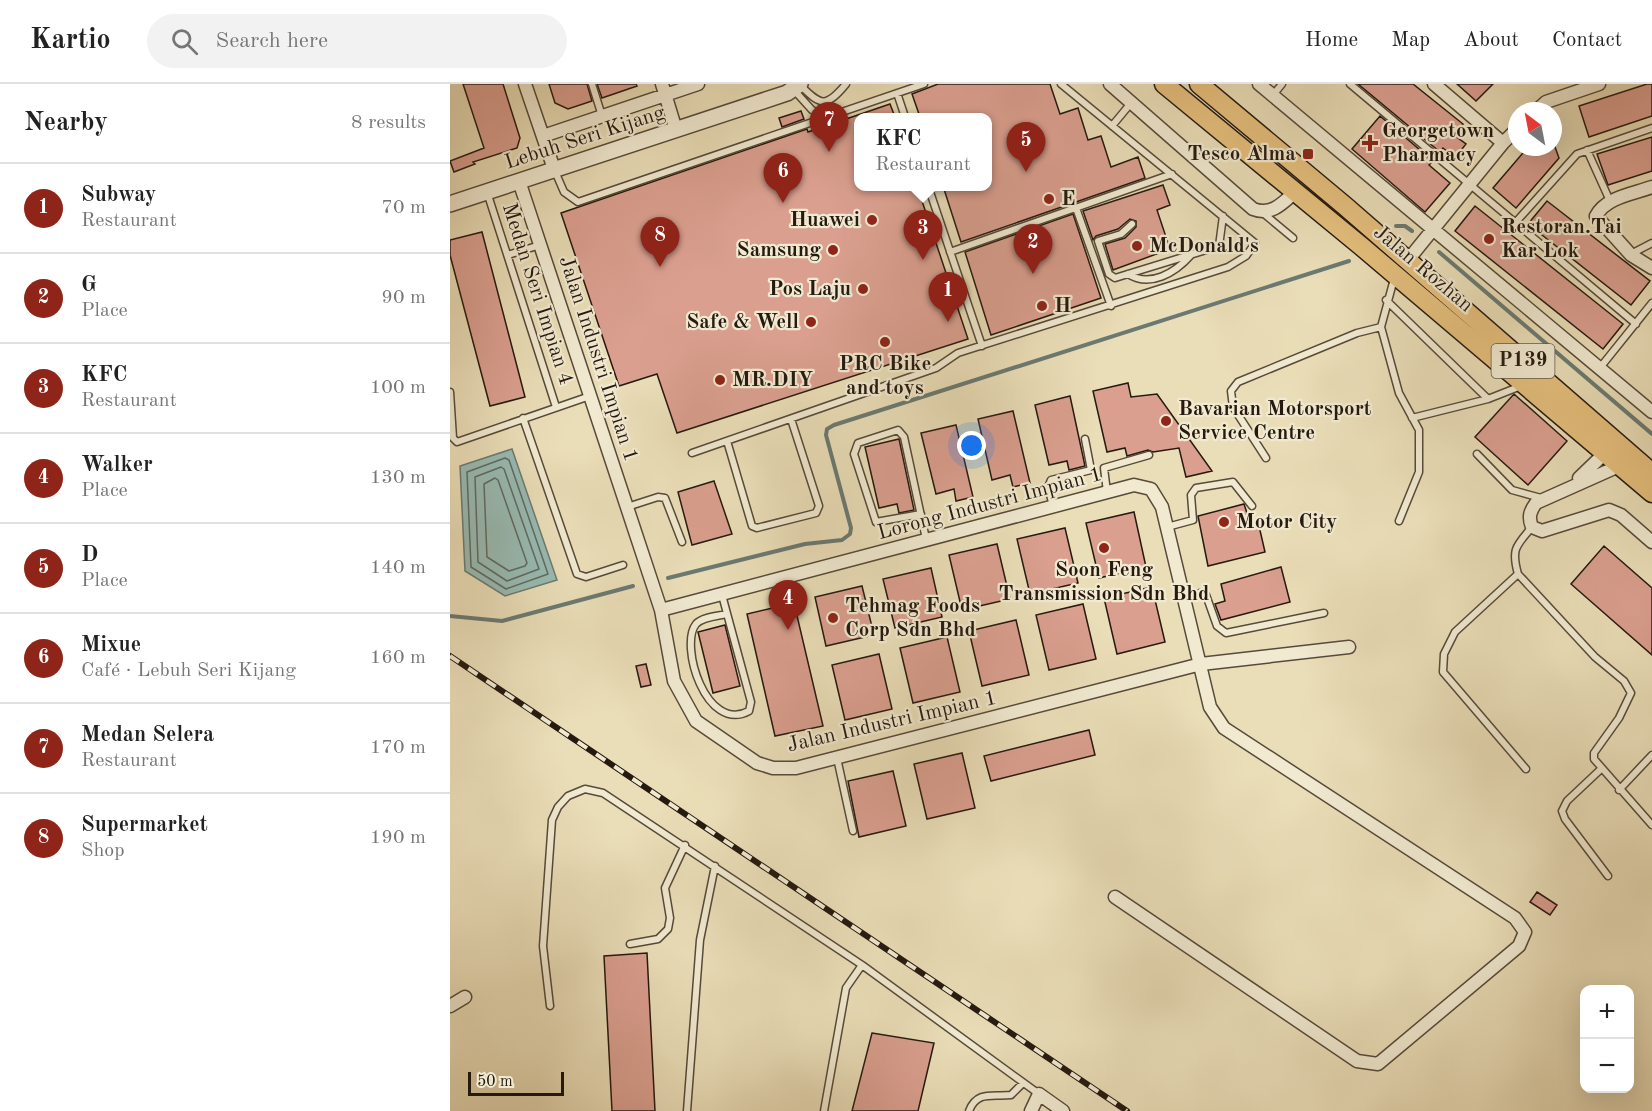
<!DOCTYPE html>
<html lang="en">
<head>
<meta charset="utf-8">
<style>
	:root { --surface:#fff; --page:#f2f2f2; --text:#222; --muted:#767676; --line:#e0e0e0; --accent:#8f2418 }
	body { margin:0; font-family:"Old Standard TT",serif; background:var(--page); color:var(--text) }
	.controls { position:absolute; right:18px; bottom:18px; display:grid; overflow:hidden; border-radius:12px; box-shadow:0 6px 24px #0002 }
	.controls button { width:54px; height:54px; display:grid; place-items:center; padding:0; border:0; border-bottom:2px solid var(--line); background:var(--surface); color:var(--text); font:30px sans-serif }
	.compass { position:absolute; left:1058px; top:18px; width:54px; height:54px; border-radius:50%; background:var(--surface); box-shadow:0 6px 24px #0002; rotate:328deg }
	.scale { position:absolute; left:18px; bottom:15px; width:96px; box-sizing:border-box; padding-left:6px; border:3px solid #251910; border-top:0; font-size:16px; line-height:21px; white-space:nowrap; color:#251910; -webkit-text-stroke:4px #f1ead1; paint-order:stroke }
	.you { position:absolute; left:522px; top:362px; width:21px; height:21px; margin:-15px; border:4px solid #fff; border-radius:50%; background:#1a73e8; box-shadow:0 0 0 9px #1a73e833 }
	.badge { display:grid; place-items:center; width:39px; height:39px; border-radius:50%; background:var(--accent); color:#fff; font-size:20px; font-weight:700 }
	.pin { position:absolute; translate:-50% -50px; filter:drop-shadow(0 2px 3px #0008) }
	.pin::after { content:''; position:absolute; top:32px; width:21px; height:18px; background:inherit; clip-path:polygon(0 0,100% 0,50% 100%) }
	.popup { position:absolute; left:404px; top:29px; width:138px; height:78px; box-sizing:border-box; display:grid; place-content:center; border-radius:12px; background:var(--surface); filter:drop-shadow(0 2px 4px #0005); font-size:20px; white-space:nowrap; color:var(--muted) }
	.popup b { font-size:22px; color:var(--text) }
	.popup::after { content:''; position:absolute; left:50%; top:100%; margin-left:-12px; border:12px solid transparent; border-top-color:var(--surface) }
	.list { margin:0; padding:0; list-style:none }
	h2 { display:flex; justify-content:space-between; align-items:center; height:78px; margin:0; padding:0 24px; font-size:26px }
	h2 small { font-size:20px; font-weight:400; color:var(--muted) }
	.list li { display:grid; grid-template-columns:39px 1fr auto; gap:18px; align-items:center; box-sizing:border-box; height:90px; padding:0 24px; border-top:2px solid var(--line) }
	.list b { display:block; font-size:22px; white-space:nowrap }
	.list p { margin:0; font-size:20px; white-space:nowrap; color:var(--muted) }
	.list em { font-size:20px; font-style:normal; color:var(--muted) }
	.icon { flex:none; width:33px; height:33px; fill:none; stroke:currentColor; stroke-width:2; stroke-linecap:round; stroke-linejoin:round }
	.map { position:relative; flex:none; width:1202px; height:1027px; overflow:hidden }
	header { display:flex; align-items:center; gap:36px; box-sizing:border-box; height:84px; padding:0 30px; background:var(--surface); border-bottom:2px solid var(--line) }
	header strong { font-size:28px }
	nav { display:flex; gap:33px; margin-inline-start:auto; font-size:21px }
	.search { width:420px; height:54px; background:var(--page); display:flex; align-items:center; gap:15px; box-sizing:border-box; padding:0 21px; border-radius:33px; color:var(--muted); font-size:22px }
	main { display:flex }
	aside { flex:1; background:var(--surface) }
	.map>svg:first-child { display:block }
	.water { fill:#98bbb3; stroke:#6a7a72; stroke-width:1.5 }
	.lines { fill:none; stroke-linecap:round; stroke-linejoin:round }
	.shore { stroke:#5e6a62; stroke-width:1.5 }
	.stream { stroke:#6a7a72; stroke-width:4 }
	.building { fill:#da9f8f; stroke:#251910; stroke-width:1.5 }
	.service-casing { stroke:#564a3a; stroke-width:9 }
	.minor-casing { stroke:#564a3a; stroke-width:15 }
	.tertiary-casing { stroke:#564a3a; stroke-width:18 }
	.primary-casing { stroke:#251910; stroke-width:21 }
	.service { stroke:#f1ead1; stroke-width:6 }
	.minor { stroke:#f1ead1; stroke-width:12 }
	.tertiary { stroke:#f1ead1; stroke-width:15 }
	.primary { stroke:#e5bf7c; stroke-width:18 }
	.rail-casing { stroke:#251910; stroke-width:6 }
	.rail { stroke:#f1ead1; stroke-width:4; stroke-dasharray:11; stroke-linecap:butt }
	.poi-dot { fill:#8f2418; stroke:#f1ead1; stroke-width:2 }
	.labels { text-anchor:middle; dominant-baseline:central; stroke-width:4.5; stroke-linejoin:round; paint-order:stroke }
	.shield { fill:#f1ead1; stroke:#62584a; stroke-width:1.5 }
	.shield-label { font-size:20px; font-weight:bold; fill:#251910 }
	.poi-label { font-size:21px; font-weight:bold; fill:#251910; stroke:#f1ead1; text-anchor:start }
	.street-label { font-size:21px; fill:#251910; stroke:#f1ead1 }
</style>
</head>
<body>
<header>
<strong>Kartio</strong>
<div class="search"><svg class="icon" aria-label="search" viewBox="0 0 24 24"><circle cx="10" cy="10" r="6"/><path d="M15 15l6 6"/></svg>Search here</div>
<nav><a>Home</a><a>Map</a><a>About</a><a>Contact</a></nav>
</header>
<main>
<aside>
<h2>Nearby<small>8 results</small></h2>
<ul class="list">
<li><span class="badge">1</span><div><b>Subway</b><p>Restaurant</p></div><em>70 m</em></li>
<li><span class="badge">2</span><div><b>G</b><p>Place</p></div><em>90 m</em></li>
<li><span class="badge">3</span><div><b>KFC</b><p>Restaurant</p></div><em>100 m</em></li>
<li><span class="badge">4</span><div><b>Walker</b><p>Place</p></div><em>130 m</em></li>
<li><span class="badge">5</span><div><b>D</b><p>Place</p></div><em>140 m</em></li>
<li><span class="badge">6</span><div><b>Mixue</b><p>Café · Lebuh Seri Kijang</p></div><em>160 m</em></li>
<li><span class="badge">7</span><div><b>Medan Selera</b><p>Restaurant</p></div><em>170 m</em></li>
<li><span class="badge">8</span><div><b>Supermarket</b><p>Shop</p></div><em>190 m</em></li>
</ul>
</aside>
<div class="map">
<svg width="1202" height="1027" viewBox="0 0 1202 1027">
	<rect width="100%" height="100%" fill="#eadeb8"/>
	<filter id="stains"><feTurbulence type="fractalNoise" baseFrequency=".00333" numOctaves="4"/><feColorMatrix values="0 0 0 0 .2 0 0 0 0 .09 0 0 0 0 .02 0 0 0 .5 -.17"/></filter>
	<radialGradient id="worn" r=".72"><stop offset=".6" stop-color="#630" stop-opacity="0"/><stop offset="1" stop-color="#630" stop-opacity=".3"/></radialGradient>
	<path class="water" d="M62,365L107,496L55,512L15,487L10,382Z"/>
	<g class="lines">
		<path class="shore" d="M55,374L59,376L98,490L56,505L21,483L17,388Z
			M51,383L54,385L89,485L57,497L28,478L25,393Z
			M45,394L48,396L77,479L75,482L59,487L37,473L34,400Z"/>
		<path class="stream" d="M946,142H955L962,147
			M989,168L1202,350
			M218,494L355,460L392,456L400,450L401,444L376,351L377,345L384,341L899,177
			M0,532L52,537L183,502"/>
	</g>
	<path class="building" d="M13,0H53L70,54L67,64L23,78L25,80L4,88L0,77L34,64Z
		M99,0H137L142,17L118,25L105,19Z
		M147,0H186L187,2L152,14Z
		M488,0H600L610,30L628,24L638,56L651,52L661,83L688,73L695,94L511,158L493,102H537V33H470L462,10Z
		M908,0H963L1013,40L1004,51L1016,60L1005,74L993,64L990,68Z
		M1007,0H1043L1026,17Z
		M1197,0H1202V32L1139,53L1129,22Z
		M440,20L445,33H408V102H467L518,255L227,349L207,290L169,302L111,129L357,45L358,48Z
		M351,27L354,35L332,43L329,34Z
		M930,32L983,77L979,81L1000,99L975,128L902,65Z
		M1202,53V87L1158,101L1147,70Z
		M1078,63H1105L1109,74L1066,124L1043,104Z
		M713,101L720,121L707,126L720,165L663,186L655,160L675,154L686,143V137L680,135L668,145L646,152L643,156L633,127Z
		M1097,117L1200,197L1181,221L1078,140Z
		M1025,122L1173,240L1153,265L1005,147Z
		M623,130L651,214L541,251L515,168Z
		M32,148L75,313L40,322L0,171V156Z
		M678,299L681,313L707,310L762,387L736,393L729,364L703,368L698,366L677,372L675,364L657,368L643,307Z
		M1064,310L1117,357L1078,401L1025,353Z
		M620,312L635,382L619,386L617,377L599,381L585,321Z
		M563,327L580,399L563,403L560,391L542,396L528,335Z
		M506,341L523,413L506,417L504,405L486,410L471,349Z
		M449,355L464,426L449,429L447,420L429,424L415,363Z
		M264,397L282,450L242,461L228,408Z
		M794,420L802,444L809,442L815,468L758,482L748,432Z
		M684,428L696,483L649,494L636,439Z
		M615,444L628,499L580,510L567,455Z
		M547,460L560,515L512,526L499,471Z
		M1154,462L1202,504V571L1121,500Z
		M831,483L840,518L771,536L765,520L775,517L771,500Z
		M481,484L492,533L445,544L433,495Z
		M412,502L424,551L376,562L365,513Z
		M702,503L715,558L667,570L654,514Z
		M344,519L373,642L325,652L297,530Z
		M633,520L646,575L599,586L586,531Z
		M566,536L579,591L532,602L519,547Z
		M275,541L290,602L263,609L248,548Z
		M497,553L510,608L463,619L450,564Z
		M429,570L442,625L395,636L382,581Z
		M196,580L201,601L191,603L186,582Z
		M639,646L645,671L541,697L534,672Z
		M512,669L525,724L477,735L464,680Z
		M443,687L456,742L409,753L398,697Z
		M1087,808L1107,821L1100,831L1080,818Z
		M197,869L205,1027H162L154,872Z
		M422,949L484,959L468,1027H402Z"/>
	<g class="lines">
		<g class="service-casing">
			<path id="service" d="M142,0L152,32
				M900,0L1186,240
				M350,1C371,22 376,24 396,0
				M343,5L362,26L375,32
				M447,9L455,33
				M823,11L832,0
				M662,42L681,19
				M1137,66L1160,117
				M104,85L114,108L128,118L474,0
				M478,102L532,262
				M37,108L106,323
				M626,124L661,222
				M813,129L843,154
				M1065,139L1127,70L1202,44
				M682,140L671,150L648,157L659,190L665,194L769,162L773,132
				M500,168L722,90
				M1181,170L1202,159
				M58,171L90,161
				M678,190C700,204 725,189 741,171
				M944,195L931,243L949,309L969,346V388L949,437
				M936,216L1038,315
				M1149,285L1202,219
				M0,308L3,354L7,358L140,312
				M73,334L127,490L136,493L173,481
				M962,334L1038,315L1071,302
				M277,357L302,442L307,444L366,429L369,422L341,335
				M242,369L486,284L508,269L778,183L796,172L805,159L611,0
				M1027,370L1062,406L1091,414
				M816,374L783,323L781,307L788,298L907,249L931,243
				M657,408L654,384L699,371
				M603,422L598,403L601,396L641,386L635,355
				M177,423L208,413L215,414L232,458
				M471,430L426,438L404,370L408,359L448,346L454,353L476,455
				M717,443L743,436L741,411L746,404L783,398L802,422
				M1082,443C1066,462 1061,465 1068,490L1145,573L1174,597L1181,609L1169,634L1144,669V675L1202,741
				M1068,490L1005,548L994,570L993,588L1076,685
				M272,511L301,618L299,627C256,650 229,561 246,540C252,533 268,532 277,530
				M735,513L750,509L756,511L767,542L776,549L874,529
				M387,674L403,747
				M1151,685L1117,717L1112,727L1115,735L1158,792
				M1169,706L1202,671
				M180,860L208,855L218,845L220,834L215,804L235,761
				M100,922L93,862L102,736L108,723L118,712L135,705L153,709L412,881L589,1010
				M237,1027L250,856L265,782
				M374,1027L396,904L412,881
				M519,1027C527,1006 543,1013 561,1011L573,999"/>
		</g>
		<g class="minor-casing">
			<path id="minor" d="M75,0L104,85
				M212,0L226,46
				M660,0L803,125C821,132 832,120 845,108
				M809,0L1202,328
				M984,0L1053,59
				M1086,27L1096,18L1149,0
				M93,52L248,0
				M69,97L211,526L224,597L246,637L307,679L323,684H346L751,580L899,563
				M1202,103C1183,110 1156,113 1146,132L1181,171L1202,184
				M958,176L1053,59L1067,45
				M1169,382L1086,419C1080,427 1078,433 1082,443L1092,447L1159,426L1171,431L1202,458
				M1129,394L1155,369
				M211,526L684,401L701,405L712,423L760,623L774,644L1065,834L1075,848L1069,862L928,980L907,977L665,813
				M0,922L15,913
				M581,1027L589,1010L613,1027"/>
		</g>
		<g class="tertiary-casing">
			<path id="tertiary" d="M0,120L337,9L350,0"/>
		</g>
		<g class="primary-casing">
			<path id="primary" d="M714,0L911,162L1202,409
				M749,0L895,122L1202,389"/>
		</g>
		<use href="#service" class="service"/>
		<use href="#minor" class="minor"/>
		<use href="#tertiary" class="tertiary"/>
		<use href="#primary" class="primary"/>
		<g class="rail-casing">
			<path id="rail" d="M0,572L677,1027"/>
		</g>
		<use href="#rail" class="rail"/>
	</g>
	<g class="poi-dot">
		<path d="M917 50h6v6h6v6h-6v6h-6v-6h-6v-6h6z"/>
		<rect x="852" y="64" width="12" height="12" rx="3"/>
		<circle cx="599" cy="115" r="6"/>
		<circle cx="422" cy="136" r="6"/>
		<circle cx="1039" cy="155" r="6"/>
		<circle cx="687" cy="162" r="6"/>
		<circle cx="383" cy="166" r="6"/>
		<circle cx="413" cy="205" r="6"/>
		<circle cx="592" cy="222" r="6"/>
		<circle cx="361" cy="238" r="6"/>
		<circle cx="435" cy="258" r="6"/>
		<circle cx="270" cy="296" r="6"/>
		<circle cx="716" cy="337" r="6"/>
		<circle cx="774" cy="438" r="6"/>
		<circle cx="654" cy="464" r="6"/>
		<circle cx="383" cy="534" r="6"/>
	</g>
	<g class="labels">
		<rect class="shield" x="1041.5" y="260" width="63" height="34" rx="4.5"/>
		<g class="shield-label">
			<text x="1073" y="277">P139</text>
		</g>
		<g class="poi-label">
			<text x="932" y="47">Georgetown<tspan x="932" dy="24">Pharmacy</tspan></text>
			<text x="846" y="70" text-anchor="end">Tesco Alma</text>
			<text x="611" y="115">E</text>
			<text x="410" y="136" text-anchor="end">Huawei</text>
			<text x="1051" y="143">Restoran.Tai<tspan x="1051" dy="24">Kar Lok</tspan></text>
			<text x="699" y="162">McDonald's</text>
			<text x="371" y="166" text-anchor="end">Samsung</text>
			<text x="401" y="205" text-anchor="end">Pos Laju</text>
			<text x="604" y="222">H</text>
			<text x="349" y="238" text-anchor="end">Safe &amp; Well</text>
			<text x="435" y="280" text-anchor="middle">PRC Bike<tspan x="435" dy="24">and toys</tspan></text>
			<text x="282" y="296">MR.DIY</text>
			<text x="728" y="325">Bavarian Motorsport<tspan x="728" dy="24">Service Centre</tspan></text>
			<text x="786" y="438">Motor City</text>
			<text x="654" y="486" text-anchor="middle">Soon Feng<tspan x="654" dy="24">Transmission Sdn Bhd</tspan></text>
			<text x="395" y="522">Tehmag Foods<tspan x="395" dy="24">Corp Sdn Bhd</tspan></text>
		</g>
		<g class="street-label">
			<text transform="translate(135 54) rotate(-18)">Lebuh Seri Kijang</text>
			<text transform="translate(973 185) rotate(40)">Jalan Rozhan</text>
			<text transform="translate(87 210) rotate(72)">Medan Seri Impian 4</text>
			<text transform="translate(148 275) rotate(72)">Jalan Industri Impian 1</text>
			<text transform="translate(540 420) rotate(-15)">Lorong Industri Impian 1</text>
			<text transform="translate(442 638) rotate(-13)">Jalan Industri Impian 1</text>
		</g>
	</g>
	<rect width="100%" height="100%" filter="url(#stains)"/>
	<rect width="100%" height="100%" fill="url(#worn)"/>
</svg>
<div class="controls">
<button>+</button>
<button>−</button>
</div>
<svg class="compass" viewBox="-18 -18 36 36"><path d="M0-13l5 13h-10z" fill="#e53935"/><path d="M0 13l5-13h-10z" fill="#767676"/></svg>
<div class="scale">50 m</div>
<div class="you"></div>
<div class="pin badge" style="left:498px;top:238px">1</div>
<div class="pin badge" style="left:583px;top:190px">2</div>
<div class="pin badge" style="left:473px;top:176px">3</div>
<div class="popup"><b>KFC</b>Restaurant</div>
<div class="pin badge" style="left:338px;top:546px">4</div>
<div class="pin badge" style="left:576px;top:88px">5</div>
<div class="pin badge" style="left:333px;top:119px">6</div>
<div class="pin badge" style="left:379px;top:68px">7</div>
<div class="pin badge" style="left:210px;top:183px">8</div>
</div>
</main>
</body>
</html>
